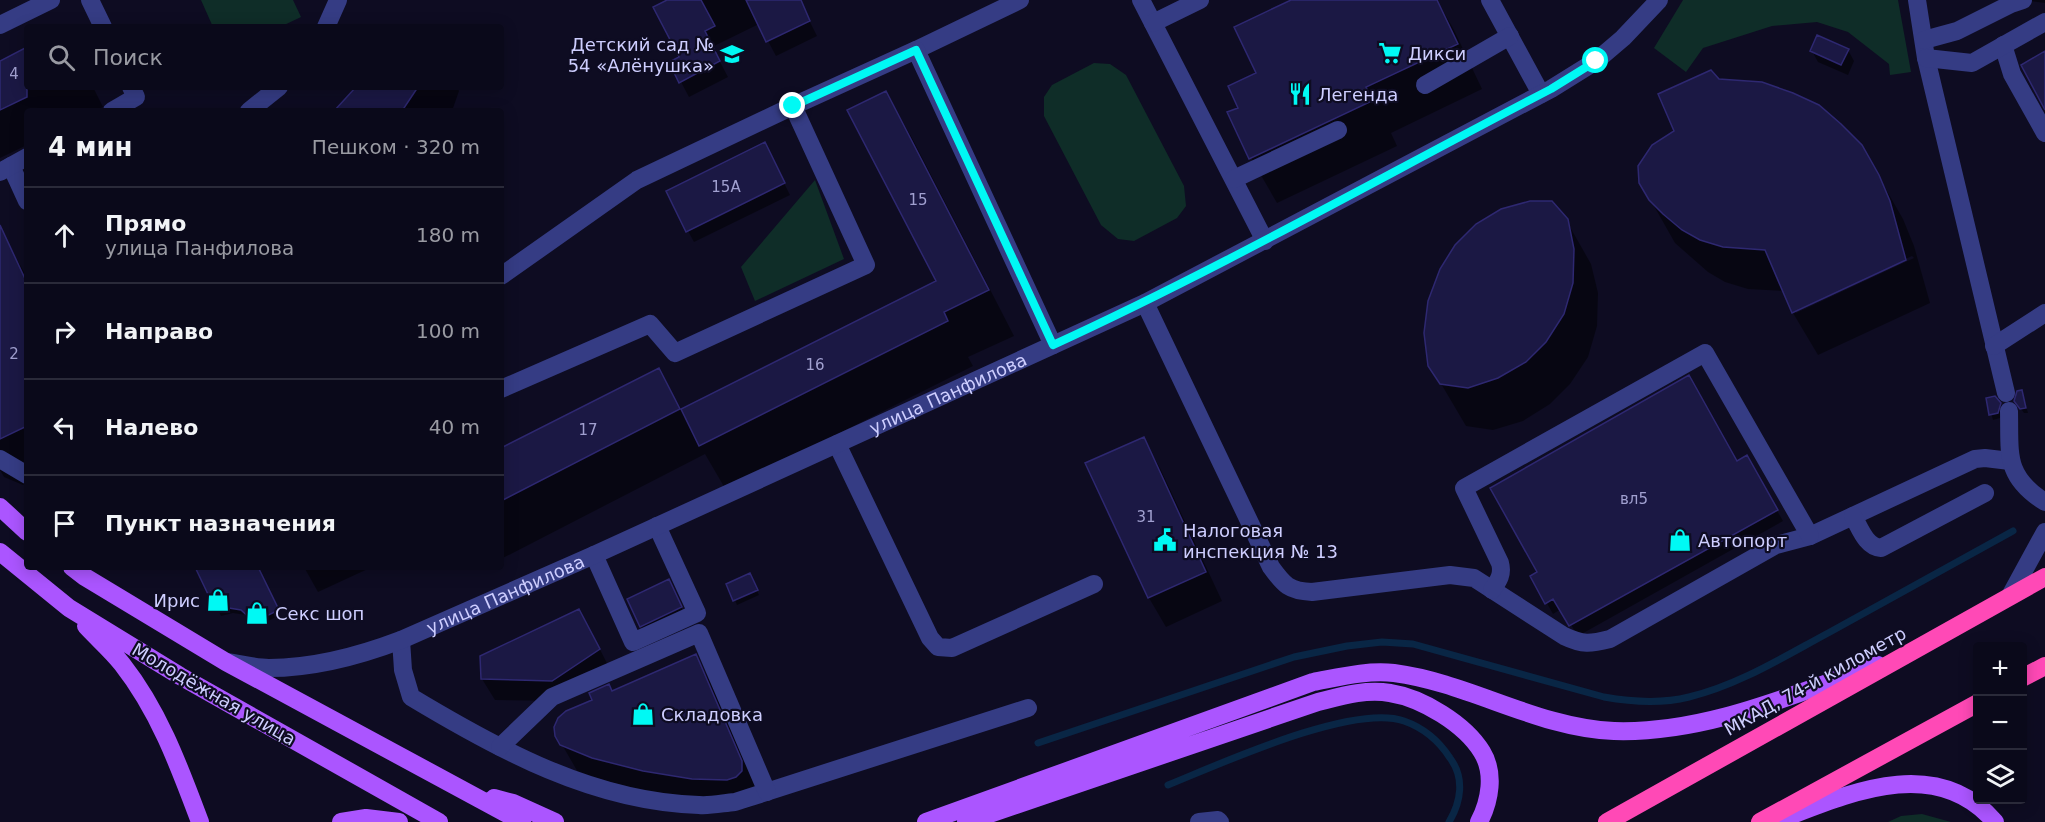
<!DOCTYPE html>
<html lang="ru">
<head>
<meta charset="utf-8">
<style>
	:root { --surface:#0a091a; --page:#131223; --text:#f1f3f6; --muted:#999aa2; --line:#2a2a39 }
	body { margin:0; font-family:"DejaVu Sans",sans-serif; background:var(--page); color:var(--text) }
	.controls { position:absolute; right:18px; bottom:18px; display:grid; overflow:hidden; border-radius:6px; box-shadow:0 3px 15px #0003 }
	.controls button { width:54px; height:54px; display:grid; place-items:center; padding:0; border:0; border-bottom:2px solid var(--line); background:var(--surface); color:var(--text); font:30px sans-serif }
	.stop { position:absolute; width:18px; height:18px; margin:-14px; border:4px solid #00f9f4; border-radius:50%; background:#fff }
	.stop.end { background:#00f9f4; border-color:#fff; box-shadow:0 2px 6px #0008 }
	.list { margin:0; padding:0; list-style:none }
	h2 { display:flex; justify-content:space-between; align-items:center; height:78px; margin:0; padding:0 24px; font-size:26px }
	h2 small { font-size:20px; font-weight:400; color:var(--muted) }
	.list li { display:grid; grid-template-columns:39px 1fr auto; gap:18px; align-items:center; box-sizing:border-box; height:96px; padding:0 24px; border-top:2px solid var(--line) }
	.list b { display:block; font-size:22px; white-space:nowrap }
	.list p { margin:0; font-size:20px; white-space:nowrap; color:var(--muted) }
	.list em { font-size:20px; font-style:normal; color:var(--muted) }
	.icon { flex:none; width:33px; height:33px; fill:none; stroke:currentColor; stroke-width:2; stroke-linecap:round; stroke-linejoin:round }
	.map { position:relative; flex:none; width:2045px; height:822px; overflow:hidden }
	.search { position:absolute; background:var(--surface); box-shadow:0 3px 15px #0003; left:24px; top:24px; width:480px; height:66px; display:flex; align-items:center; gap:15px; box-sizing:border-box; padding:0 21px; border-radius:6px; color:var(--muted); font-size:22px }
	.panel { position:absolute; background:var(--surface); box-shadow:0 3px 15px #0003; left:24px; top:108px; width:480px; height:462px; border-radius:6px }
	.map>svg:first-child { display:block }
	.green { fill:#0f2d28 }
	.shadow { fill:#0007; fill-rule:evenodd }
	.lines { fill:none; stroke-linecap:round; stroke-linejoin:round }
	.stream { stroke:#092645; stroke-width:7 }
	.building { fill:#1b1844; stroke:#2e2871; stroke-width:1.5 }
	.minor { stroke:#353c84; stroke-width:18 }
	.major { stroke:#ab55ff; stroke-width:18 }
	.highway { stroke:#ff49b6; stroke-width:18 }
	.route { stroke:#00f9f4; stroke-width:8 }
	.labels { text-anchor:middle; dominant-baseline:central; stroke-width:4.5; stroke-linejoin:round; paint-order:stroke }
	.number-label { font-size:15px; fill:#a1a0d0 }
	.poi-label { font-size:18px; fill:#ceceff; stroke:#0e0c22; text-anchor:start }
	.street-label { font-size:18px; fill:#ceceff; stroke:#0e0c22 }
</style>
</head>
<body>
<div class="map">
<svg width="2045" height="822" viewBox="0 0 2045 822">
	<rect width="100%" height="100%" fill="#0e0c22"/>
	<path class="green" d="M201,0H293L301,17L280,27H213Z
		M1683,0H1898L1911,72L1890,75L1889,64L1848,32L1817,22L1772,26L1703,48L1686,72L1654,48Z
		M1094,63L1110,64L1126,75L1184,186L1186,206L1177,218L1134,241L1118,239L1101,225L1044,116V97L1052,85Z
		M815,180L844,259L755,301L741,267Z
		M1922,814L1951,822H1888L1901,816Z"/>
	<path class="shadow" d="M670,0H799L817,36L776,56L759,24L712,47L728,77L689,97L681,82V57Z
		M1294,0H1437L1454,30L1482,89L1391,133L1397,146L1277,203L1251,158L1229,113L1240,108Z
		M2028,0H2045V3L2030,1Z
		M27,49V87H93L103,107L94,111H27V145L0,158V62Z
		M1848,50L1854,61L1848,75L1818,62L1812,51Z
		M1719,80L1861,146L1903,219L1914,246L1930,303L1818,355L1793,313L1784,291L1748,289L1725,282L1708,272L1675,243L1641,183L1675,131ZM1912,256L1914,258L1796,313V310Z
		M357,87H457L459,91L452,111H336Z
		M886,93L912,138L1014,336L968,357L973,366L726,490L705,454L501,559V450L658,370L682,410L938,282Z
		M770,155L790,195L694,242L688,231Z
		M1566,220L1591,264L1598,293L1597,326L1588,357L1570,384L1550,404L1523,421L1493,430L1466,426L1430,365Z
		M4,237L27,277V483L23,485L4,477L0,470V239Z
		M2022,392L2028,413H2024L2019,406Z
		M1987,399L2000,404L2003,409L2000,418L1993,420Z
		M1143,439L1160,468L1222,601L1166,627L1149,598L1087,464Z
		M1747,458L1783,521L1578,636L1561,609L1553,614L1532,577Z
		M197,567H257L280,615L258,626L246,615L233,613L221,616Z
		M304,567H372L318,592Z
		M752,580L759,595L737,605L735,600Z
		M671,586L684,613L644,631L641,626Z
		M591,632L611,671L564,701L495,700L482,679Z
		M695,656L712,685L758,792V801L753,806L744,809L710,808L579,774L557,736L612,693Z"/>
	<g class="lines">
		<path class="stream" d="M1038,743L1294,657L1347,646L1382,642L1413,644L1604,697C1632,702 1661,704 1689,697C1739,685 1785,656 1830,632C1891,598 1952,565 2013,531
			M1168,785C1220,764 1353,703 1404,721C1424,728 1439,741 1450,758C1465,778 1461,802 1449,822"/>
	</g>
	<path class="building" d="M667,0H701L715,26L705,31L720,61L679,83L669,62L679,57L653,7Z
		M746,0H801L810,21L766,42Z
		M1291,0H1437L1458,44L1366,87L1372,101L1249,159L1227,112L1238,108L1228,86L1256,73L1234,27Z
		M1817,35L1849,49L1841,65L1810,51Z
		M27,47V97L0,110V61Z
		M2045,51V110L2021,65Z
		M1711,70L1719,79L1762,82L1793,93L1819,105L1841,124L1862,145L1879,175L1890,201L1906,260L1792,313L1765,250L1723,247L1700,240L1682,230L1663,214L1649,200L1639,183L1638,166L1652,145L1674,131L1658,94Z
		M356,87H418L402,111H334Z
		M886,91L989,290L944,312L948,321L699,446L681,409L936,281L847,110Z
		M765,142L785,183L686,232L666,191Z
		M1530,201H1552L1568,219L1574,249L1573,283L1564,314L1546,342L1526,362L1498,378L1468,388L1440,384L1428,366L1424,333L1428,301L1440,269L1455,245L1476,224L1501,209Z
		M0,225L27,283V426L0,439Z
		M659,368L680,409L501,501V448Z
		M1689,375L1737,461L1747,455L1778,510L1569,626L1553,599L1545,604L1530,576L1537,572L1490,488Z
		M2022,390L2026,408L2020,409L2014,401L2017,391Z
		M1995,396L2001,403L1998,413L1989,415L1986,398Z
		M1144,437L1206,572L1148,598L1085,463Z
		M195,567H258L279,610L254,622L241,610L229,608L216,611Z
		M750,573L758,590L733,601L726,584Z
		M669,579L682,607L640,627L627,599Z
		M579,609L600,649L552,681L481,679L480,656Z
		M696,654L742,761V771L736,777L727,780L692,779L643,771L592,758L560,745L555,736L554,727L558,718L566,711L592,700L589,693L609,684L612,691Z"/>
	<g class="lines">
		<g class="minor">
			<path d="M90,0L103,27"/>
			<path d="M1141,0L1265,241"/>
			<path d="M1490,0L1541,94"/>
			<path d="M1917,0L1926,58L2006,393"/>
			<path d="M1153,23L1200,0"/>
			<path d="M0,25L51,0"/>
			<path d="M326,27L338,0"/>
			<path d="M1924,40L1957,31L2011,4L2023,0"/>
			<path d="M2003,45L2012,74L2045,133"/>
			<path d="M916,50L1020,0"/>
			<path d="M1926,58L1972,63L2045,22"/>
			<path d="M1425,85L1510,36"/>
			<path d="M112,111L136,97L131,87"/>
			<path d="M249,111L279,87"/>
			<path d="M11,166L27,201"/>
			<path d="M0,172L27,157"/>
			<path d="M1234,179L1338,130"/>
			<path d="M501,276L637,180L793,106"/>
			<path d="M1145,303L1271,567C1284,585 1289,591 1312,592L1450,575L1474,578L1564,636C1583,645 1590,644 1610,639L1776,545L1810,536L1975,459L1985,458L2010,461"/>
			<path d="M1994,346L2045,313"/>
			<path d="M501,389L650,324L675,353L866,265L793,106L916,50L1053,345"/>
			<path d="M2009,411C2010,454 2004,476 2045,502"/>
			<path d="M837,444L930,638L938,647L952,648L1094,584"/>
			<path d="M0,459L27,475"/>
			<path d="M1853,516C1860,528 1866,547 1881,548L1985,493"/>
			<path d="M594,555L633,642L697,613L657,526"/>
			<path d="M1492,590C1499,580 1503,574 1500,563L1464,488L1705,353L1810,536"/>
			<path d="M2010,596L2045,532"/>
			<path d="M401,640L403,670L411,697C499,750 594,802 699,805C711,806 723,803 735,802L1028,708"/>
			<path id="s1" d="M227,662C241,664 255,668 269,668C314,668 359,656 401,640L594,555L1145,303L1551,89L1596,61L1623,38L1659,0"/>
			<path d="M500,747L552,697L699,633L767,792"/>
			<path d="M1199,822L1218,820L1220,822"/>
		</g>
		<path class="major" d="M0,507L27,532
			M0,552L69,608L180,676L439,822
			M72,567L85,577L226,662L522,822
			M86,626C98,639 111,650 122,664C159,711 179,766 200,822
			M494,798L513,803L555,822
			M341,822L366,818L399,822
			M926,822L1313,682C1340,677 1367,670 1394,673C1470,683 1537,728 1614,731C1705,734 1794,694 1878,665
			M966,822L1318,702C1342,696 1365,689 1390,693C1422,698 1465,724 1482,752C1495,773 1490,801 1479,822
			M1774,822C1845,795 1935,752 1995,822"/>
		<path class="highway" d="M2022,678L2045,666
			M1607,822L2045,577
			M1760,822L1978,703"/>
	</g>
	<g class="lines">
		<path class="route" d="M793,106L916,50L1053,345C1223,267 1385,175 1551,89L1596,61"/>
	</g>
	<defs>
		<g id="supermarket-bare" transform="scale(1.8)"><path d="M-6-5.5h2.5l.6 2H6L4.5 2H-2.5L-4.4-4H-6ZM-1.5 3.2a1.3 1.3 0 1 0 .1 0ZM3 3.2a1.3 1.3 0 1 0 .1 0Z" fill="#00f9f4" stroke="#0e0c22" stroke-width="2.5" paint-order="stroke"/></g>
		<g id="school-bare" transform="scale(1.8)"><path d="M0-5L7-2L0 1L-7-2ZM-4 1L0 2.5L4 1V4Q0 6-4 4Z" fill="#00f9f4" stroke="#0e0c22" stroke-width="2.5" paint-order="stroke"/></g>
		<g id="restaurant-bare" transform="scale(1.8)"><path d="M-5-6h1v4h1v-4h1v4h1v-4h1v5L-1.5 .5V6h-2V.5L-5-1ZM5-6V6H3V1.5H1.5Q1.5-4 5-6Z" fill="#00f9f4" stroke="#0e0c22" stroke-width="2.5" paint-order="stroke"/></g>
		<g id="civic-bare" transform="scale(1.8)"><path d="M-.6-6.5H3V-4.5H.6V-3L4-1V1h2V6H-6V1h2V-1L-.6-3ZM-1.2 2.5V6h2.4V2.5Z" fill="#00f9f4" stroke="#0e0c22" stroke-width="2.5" paint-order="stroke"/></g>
		<g id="shop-bare" transform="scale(1.8)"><path d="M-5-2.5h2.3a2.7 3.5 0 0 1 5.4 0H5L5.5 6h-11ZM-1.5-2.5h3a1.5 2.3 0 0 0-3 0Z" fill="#00f9f4" stroke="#0e0c22" stroke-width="2.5" paint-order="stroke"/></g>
	</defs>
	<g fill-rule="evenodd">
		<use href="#supermarket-bare" x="1390" y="53"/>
		<use href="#school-bare" x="732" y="54"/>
		<use href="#restaurant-bare" x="1300" y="94"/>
		<use href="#civic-bare" x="1165" y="540"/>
		<use href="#shop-bare" x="1680" y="540"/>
		<use href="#shop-bare" x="218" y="600"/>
		<use href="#shop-bare" x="257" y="613"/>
		<use href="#shop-bare" x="643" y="714"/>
	</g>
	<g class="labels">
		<g class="number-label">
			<text x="14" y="74">4</text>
			<text x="726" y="187">15A</text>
			<text x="918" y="200">15</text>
			<text x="14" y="354">2</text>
			<text x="815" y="365">16</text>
			<text x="588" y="430">17</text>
			<text x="1634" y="499">вл5</text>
			<text x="1146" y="517">31</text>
		</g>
		<g class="poi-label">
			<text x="714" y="44" text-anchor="end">Детский сад №<tspan x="714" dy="21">54 «Алёнушка»</tspan></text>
			<text x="1408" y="53">Дикси</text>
			<text x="1318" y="94">Легенда</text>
			<text x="1183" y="530">Налоговая<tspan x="1183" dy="21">инспекция № 13</tspan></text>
			<text x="1698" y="540">Автопорт</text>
			<text x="200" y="600" text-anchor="end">Ирис</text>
			<text x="275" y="613">Секс шоп</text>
			<text x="661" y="714">Складовка</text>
		</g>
		<g class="street-label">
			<text stroke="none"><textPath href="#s1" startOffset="778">улица Панфилова</textPath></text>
			<text stroke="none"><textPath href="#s1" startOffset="292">улица Панфилова</textPath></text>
			<text transform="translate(1815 681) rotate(-29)">МКАД, 74-й километр</text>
			<text transform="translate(214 694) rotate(30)">Молодёжная улица</text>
		</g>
	</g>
</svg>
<div class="controls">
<button>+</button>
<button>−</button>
<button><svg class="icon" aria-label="layers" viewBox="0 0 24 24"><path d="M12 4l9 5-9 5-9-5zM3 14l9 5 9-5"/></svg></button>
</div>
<div class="stop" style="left:1596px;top:61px"></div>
<div class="stop end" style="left:793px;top:106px"></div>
<div class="search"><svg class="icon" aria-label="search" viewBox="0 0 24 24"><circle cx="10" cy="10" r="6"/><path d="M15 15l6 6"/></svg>Поиск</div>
<section class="panel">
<h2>4 мин<small>Пешком · 320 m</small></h2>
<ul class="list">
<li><svg class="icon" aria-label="ahead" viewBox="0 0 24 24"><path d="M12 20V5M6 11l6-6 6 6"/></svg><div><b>Прямо</b><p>улица Панфилова</p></div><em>180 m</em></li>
<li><svg class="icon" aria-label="right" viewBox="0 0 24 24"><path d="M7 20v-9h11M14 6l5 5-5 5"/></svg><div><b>Направо</b></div><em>100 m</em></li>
<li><svg class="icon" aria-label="left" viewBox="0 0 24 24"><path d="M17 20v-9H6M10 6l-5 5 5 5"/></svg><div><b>Налево</b></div><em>40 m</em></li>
<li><svg class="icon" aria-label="arrive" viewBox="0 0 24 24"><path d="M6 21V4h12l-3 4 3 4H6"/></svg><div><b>Пункт назначения</b></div></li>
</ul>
</section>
</div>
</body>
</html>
